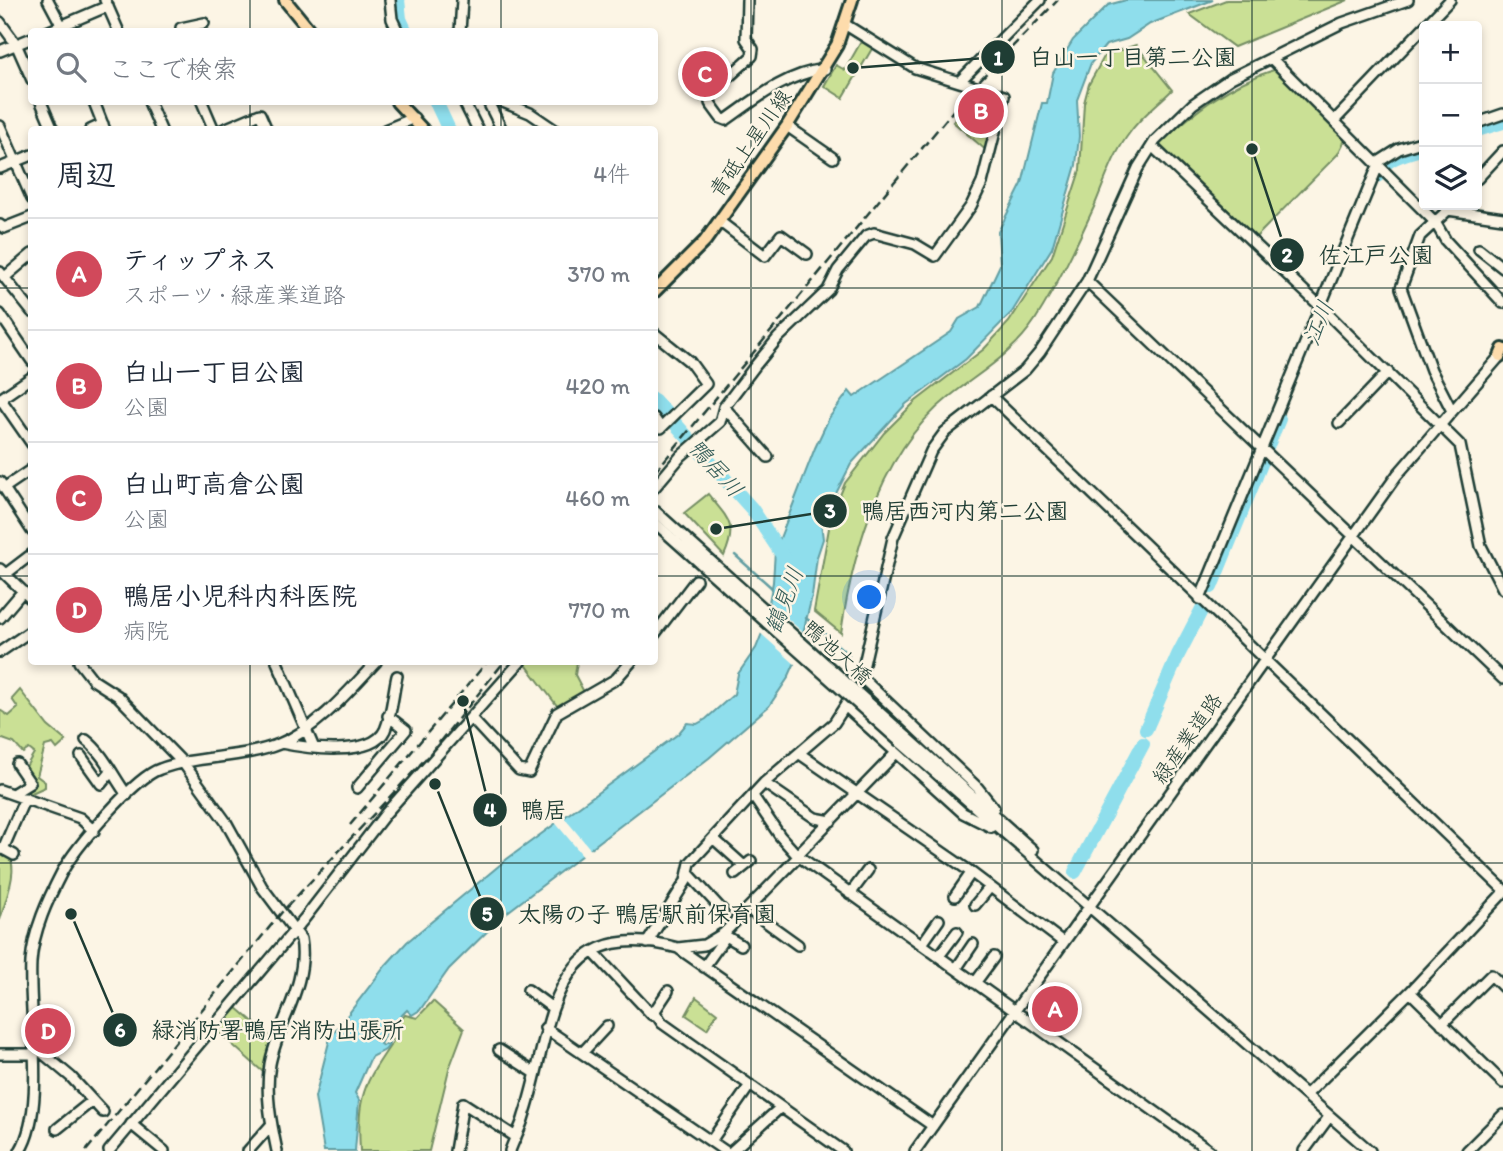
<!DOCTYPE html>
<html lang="ja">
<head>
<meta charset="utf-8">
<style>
	:root { --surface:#fff; --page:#f6f6f7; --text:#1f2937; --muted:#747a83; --line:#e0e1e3; --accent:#d1495b }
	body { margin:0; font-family:Itim,"Klee One",sans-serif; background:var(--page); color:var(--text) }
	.controls { position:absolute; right:21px; top:21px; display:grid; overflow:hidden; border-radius:7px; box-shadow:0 4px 10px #0003 }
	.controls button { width:63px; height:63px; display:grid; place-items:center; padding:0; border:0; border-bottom:2px solid var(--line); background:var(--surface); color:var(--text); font:35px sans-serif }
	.you { position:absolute; left:870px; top:598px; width:24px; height:24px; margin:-18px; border:5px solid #fff; border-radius:50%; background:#1a73e8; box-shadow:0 0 0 10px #1a73e833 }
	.badge { display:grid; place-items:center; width:46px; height:46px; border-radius:50%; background:var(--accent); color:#fff; font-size:23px; font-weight:700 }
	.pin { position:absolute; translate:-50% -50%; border:4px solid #fff; box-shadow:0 2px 7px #0006 }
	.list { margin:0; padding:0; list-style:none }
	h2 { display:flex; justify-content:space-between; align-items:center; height:91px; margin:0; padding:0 28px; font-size:30px }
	h2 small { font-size:23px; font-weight:400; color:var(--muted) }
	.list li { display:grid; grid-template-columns:46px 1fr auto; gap:21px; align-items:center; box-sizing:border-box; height:112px; padding:0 28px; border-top:2px solid var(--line) }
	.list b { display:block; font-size:26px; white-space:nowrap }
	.list p { margin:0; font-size:23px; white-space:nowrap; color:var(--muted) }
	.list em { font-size:23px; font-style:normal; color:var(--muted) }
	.icon { flex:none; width:38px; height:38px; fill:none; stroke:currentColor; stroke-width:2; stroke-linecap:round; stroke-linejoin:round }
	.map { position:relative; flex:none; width:1503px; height:1151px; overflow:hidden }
	.search { position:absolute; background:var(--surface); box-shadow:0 4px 10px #0003; left:28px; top:28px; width:630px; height:77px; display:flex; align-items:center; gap:18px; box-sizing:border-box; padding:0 24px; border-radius:7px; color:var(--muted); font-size:26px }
	.panel { position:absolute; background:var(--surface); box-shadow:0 4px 10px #0003; left:28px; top:126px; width:630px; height:539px; border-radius:7px }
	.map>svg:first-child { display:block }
	.green { fill:#cae095; stroke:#748e64; stroke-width:2 }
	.water { fill:#8fdeec; stroke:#629ea2; stroke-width:2 }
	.pier { fill:#fcf5e5 }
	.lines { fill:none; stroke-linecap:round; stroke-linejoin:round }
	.stream { stroke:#629ea2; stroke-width:2.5 }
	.river { stroke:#8fdeec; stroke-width:14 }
	.minor-casing { stroke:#1f3d34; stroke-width:14 }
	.major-casing { stroke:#1f3d34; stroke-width:16 }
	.minor { stroke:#fcf5e5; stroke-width:9 }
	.major { stroke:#fddcac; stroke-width:10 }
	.rail { stroke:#1f3d34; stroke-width:2.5; stroke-dasharray:10 5; stroke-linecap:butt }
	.minor-bridge-casing { stroke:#1f3d34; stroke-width:14; stroke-linecap:butt }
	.minor-bridge { stroke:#fcf5e5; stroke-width:9 }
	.grid { fill:none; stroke:#1f3d34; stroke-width:2; stroke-opacity:0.55 }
	.labels { text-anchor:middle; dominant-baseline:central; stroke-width:5; stroke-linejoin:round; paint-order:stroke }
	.street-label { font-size:21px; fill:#1f3d34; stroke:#fcf5e5 }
	.water-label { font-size:23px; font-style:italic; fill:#355d59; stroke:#fcf5e5 }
	.leader { fill:none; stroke:#1f3d34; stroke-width:2.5 }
	.callout-dot { fill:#1f3d34; stroke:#fcf5e5; stroke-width:2.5 }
	.mark-label { font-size:21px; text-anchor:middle; font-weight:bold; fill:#fff }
	.callout-label { font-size:23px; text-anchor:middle; font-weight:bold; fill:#1f3d34; stroke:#fcf5e5; stroke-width:5; stroke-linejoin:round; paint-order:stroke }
</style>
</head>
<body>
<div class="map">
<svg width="1503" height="1151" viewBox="0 0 1503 1151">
	<rect width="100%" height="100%" fill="#fcf5e5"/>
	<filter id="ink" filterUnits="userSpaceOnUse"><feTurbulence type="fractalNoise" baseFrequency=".0143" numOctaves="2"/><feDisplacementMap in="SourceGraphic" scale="14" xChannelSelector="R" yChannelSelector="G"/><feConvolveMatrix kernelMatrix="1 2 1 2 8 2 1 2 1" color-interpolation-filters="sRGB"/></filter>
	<g filter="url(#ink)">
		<path class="green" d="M1226,0H1348L1234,47L1189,14Z
			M862,40L873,47L843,98L824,86L836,65L845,70Z
			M1136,45L1172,90C1159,103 1142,116 1131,131C1113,154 1105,181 1094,207C1076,246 1058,284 1035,320C1012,355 980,372 949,397C881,451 853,551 841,633L814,611L831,517L845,483L884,433L916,401L984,349L1009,322L1052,256L1080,170L1084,103L1089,84L1105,55Z
			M693,51L722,55L718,78L721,81L708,100L701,101L689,70Z
			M1277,69L1346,138L1338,154L1256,237L1159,144C1196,110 1228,84 1277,69Z
			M981,91L1000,96L988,152L953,122Z
			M708,494C728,519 738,524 724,556L684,513Z
			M524,662H577L575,675L584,692L558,707Z
			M20,690L48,726L66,741L57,749L53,744L45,746L37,776L45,782V787L25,796L21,793L32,786L24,770L34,753L29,749L23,753L14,743L0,738V710L9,716L18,708L12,699Z
			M0,843C24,862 7,894 0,920Z
			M696,997L717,1013L707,1029L686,1015Z
			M433,1001L464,1029L449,1069L429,1151H360C357,1096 363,1085 394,1040L386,1039L405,1015L417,1018Z
			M236,1007L273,1039L263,1072L216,1030Z"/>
		<path class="water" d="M1126,0H1213L1150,24L1127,39L1106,45L1091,63L1077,100L1079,136L1076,165L1052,248L1012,312L966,359L906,404L851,464L821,523L823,539L817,557L812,596L797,658L788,678L769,706L709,758L505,914L449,969L420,1010L412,1015L407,1010L388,1029L380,1044L383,1046L389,1042C388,1053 378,1052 371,1057L355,1093L359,1100L355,1151H324L315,1097L330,1038L386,965L407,942L507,859L678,734L687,723L697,724L706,719L734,694L738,674L756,648L764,628L773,582L775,551L815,448L829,418L849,391L854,397L951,332L959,319L980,307L1000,265L998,232L1022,184L1042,103H1047L1053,73L1073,40L1108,5Z"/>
		<path class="pier" d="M767,600L806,635L797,666L758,631Z
			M561,814L592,851L584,857L553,820Z"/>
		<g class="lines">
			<path class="stream" d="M735,555L772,588
				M806,618L849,655
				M1299,685L1503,882"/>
			<path class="river" d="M398,0L400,19L406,32
				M436,102L449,130
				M1477,130L1503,122
				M1377,176C1384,157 1406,154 1424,148
				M654,400L752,509L785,559
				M1268,445L1279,419
				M1211,587L1263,459
				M1146,729L1178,655L1203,607
				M1075,872L1143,744"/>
			<g class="minor-casing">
				<path id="minor" d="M48,0L65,32
					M105,0L119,32
					M390,0L392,19L398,32
					M747,0L746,39L753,49L752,56L711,93L710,103L721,118L726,120C757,98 786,74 825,69
					M0,22L16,44L32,80
					M1425,26L1450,0
					M47,32L108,6
					M181,32V28L204,23
					M460,32L462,0
					M0,51L32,38
					M1271,58L1435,222L1446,241L1503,303
					M960,81L1040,0
					M41,102L53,130
					M94,102L105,130
					M149,102L161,130
					M202,102L214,130
					M464,102L478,130
					M488,102L502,130
					M503,102L530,113L555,130
					M1334,121L1424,27
					M1477,123L1503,114
					M0,126L32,199
					M787,126L833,158
					M90,130L103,124
					M222,130L260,114L267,130
					M385,130L414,118
					M1152,146L1320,306L1460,445L1481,546L1503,589
					M0,168L32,155
					M1477,179L1503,151
					M719,221L765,256L781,235L807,254
					M0,225L4,228L32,217
					M1479,249L1503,268
					M0,272L32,312
					M5,277L32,254
					M1087,281L1503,679
					M0,314L32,361
					M654,333L690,362L706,384L661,428L654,418
					M991,396L1503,889
					M0,398L32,444
					M0,399L32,377
					M724,407L768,457
					M1451,409L1431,370L1401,288L1420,236L1448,210L1503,218
					M1339,423L1388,372
					M0,482L32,531
					M4,488L32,469
					M654,488L681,456L720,422L724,407L755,366L778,338L828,290L838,270L866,236L874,233L915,244L935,256L971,206L982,183L1004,96L915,68L846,25
					M0,569L32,600
					M7,573L32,554
					M1200,599L1380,161L1399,149L1424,141
					M0,618L23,591
					M654,635L696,580
					M0,652L32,630
					M79,662L93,680L118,696L184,764L226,822L262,887L301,939C309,984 278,1022 270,1064C265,1093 271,1123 277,1151
					M277,662L314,748
					M861,677L978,788L994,808
					M845,706L963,813L991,827
					M471,718L519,770L529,772L557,713L616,679L631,662
					M906,736L1033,850
					M86,740C104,754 113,776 127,795
					M900,742L1370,1151
					M281,743C305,748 372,758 385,730C392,714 393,693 397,676
					M800,754L968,870L1063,942
					M81,756L101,784L110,773
					M764,783L815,818L831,821
					M357,788L406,730L388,716
					M0,790L80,818L94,831
					M14,793L30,783L17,764
					M753,796L780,836L797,855L1210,1151
					M714,839L744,866
					M14,855L3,849L25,798
					M797,855L896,753
					M688,873L723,911
					M735,874L751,861
					M850,894L868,870
					M955,896L971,873
					M975,905L990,887
					M748,909L798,945
					M726,936L724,933L799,856
					M647,943L686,881L690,863L764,783L834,723L845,706L861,677L893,538L931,451L945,432L1025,370L1040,352L1087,281L1138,168L1155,141L1193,104L1231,78L1342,23L1408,0
					M922,944L939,920
					M678,948L704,945L724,933
					M594,953L652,1015L668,991
					M939,956L957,932
					M704,967L726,936L741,945
					M956,969L973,944
					M975,983L994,957
					M528,990L551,1007
					M1410,992L1503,1083
					M654,1011L662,1023L843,1151
					M1442,1024L1491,975L1503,987
					M545,1028L725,1151
					M34,1046L71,1077L103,1112
					M499,1050L535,1073
					M582,1053L607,1026
					M0,1054H34
					M1306,1095L1410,992L1503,893
					M131,1124L164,1151
					M57,1129L92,1101
					M711,1141L750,1085
					M20,1151C47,1107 28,1014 31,962C33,931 48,899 62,872C75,848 135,777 160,769C198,755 242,759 279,744C317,729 349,691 376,662
					M109,1151L304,919L386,813L520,662
					M248,1151L271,1125
					M455,1151L463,1103L516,1137
					M510,1151C514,1139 521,1128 524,1116C553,1031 545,912 678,948L933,1126
					M732,1151L781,1107
					M915,1151L1397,475L1500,356
					M1304,1151L1329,1117
					M1467,1151L1503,1115"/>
			</g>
			<g class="major-casing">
				<path id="major" d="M285,0L311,32
					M397,102L423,130
					M654,292L705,241L787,126L837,45L852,0
					M1500,356L1503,349"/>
			</g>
			<use href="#minor" class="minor"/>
			<use href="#major" class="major"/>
			<path class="rail" d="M654,473L971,89L1058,0
				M350,825L487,662
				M86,1151L282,912L429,755L504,662"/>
			<g class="minor-bridge-casing">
				<path id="minor-bridge" d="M654,510L906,736
					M654,522L900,742"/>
			</g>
			<use href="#minor-bridge" class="minor-bridge"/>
		</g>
	</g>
	<path class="grid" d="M250,0V32M501,0V32M751,0V1151M1002,0V1151M1252,0V1151M250,102V130M501,102V130M0,288H32M654,288H1503M0,576H32M654,576H1503M250,662V1151M501,662V1151M0,863H1503"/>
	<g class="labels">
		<g class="street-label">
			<text transform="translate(750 143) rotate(-55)">青砥上星川線</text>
			<text transform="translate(838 652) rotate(42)">鴨池大橋</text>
			<text transform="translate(1187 738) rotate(-55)">緑産業道路</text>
		</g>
		<g class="water-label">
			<text transform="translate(1318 323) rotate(-68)">江川</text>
			<text transform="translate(716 468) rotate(48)">鴨居川</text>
			<text transform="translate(784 600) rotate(-69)">鶴見川</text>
		</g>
	</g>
	<path class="leader" d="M853 68L998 57M1252 149L1287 255M716 529L830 511M463 701L490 810M435 784L487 914M71 914L120 1030"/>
	<g class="callout-dot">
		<circle cx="853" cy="68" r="7"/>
		<circle cx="1252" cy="149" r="7"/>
		<circle cx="716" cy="529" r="7"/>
		<circle cx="463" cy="701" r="7"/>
		<circle cx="435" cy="784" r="7"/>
		<circle cx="71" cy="914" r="7"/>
		<circle cx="998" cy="57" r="18"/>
		<circle cx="1287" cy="255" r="18"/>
		<circle cx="830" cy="511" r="18"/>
		<circle cx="490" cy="810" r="18"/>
		<circle cx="487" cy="914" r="18"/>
		<circle cx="120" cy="1030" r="18"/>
	</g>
	<g class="mark-label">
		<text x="998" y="65">1</text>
		<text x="1287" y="262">2</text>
		<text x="830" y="518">3</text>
		<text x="490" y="817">4</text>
		<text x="487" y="921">5</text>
		<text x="120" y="1037">6</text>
	</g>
	<g class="callout-label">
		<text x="1133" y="65">白山一丁目第二公園</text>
		<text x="1376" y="263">佐江戸公園</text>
		<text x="965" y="519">鴨居西河内第二公園</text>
		<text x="544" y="818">鴨居</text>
		<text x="647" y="922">太陽の子 鴨居駅前保育園</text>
		<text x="278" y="1038">緑消防署鴨居消防出張所</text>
	</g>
</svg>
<div class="controls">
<button>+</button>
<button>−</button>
<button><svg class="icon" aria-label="layers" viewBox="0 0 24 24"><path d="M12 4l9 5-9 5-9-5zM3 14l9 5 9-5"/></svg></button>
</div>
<div class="you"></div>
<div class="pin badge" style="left:1055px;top:1009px">A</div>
<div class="pin badge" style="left:981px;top:111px">B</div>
<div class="pin badge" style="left:705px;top:74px">C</div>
<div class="pin badge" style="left:48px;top:1031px">D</div>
<div class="search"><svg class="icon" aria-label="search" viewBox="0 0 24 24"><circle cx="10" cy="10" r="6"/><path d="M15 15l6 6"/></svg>ここで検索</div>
<section class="panel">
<h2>周辺<small>4件</small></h2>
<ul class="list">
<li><span class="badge">A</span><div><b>ティップネス</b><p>スポーツ · 緑産業道路</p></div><em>370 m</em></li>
<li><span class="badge">B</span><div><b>白山一丁目公園</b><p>公園</p></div><em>420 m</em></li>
<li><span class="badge">C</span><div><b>白山町高倉公園</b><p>公園</p></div><em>460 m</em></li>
<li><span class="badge">D</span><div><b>鴨居小児科内科医院</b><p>病院</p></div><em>770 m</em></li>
</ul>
</section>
</div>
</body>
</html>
